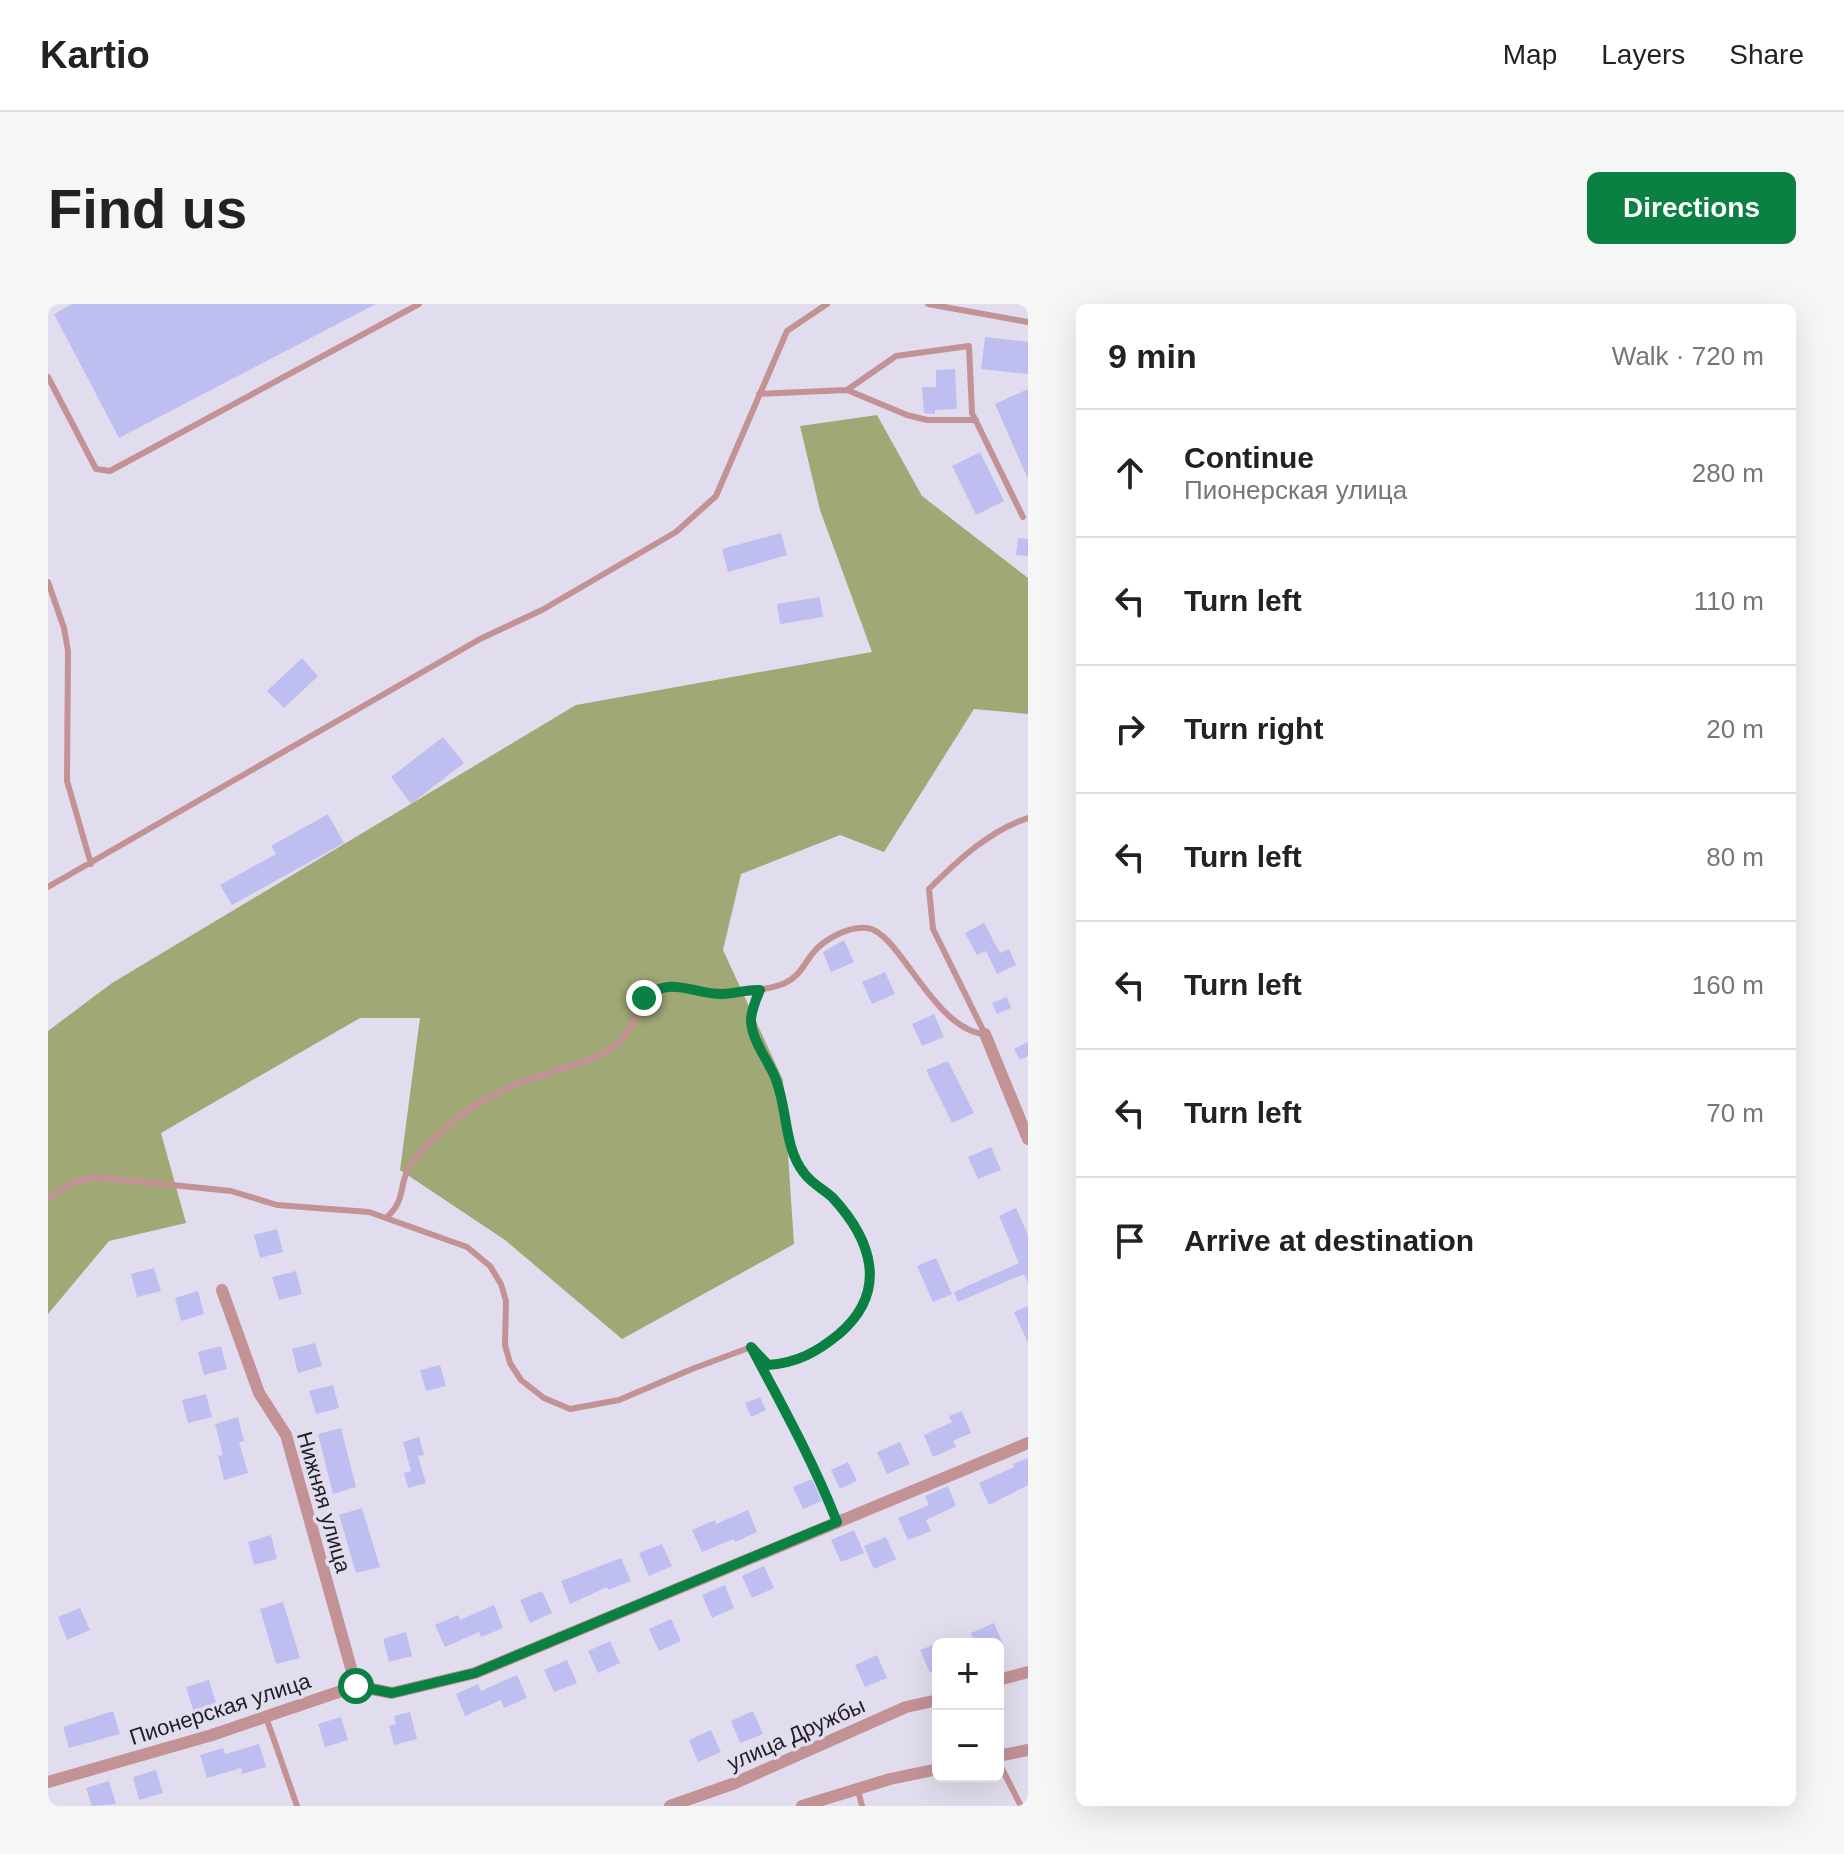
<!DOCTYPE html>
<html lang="en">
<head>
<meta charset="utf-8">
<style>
	:root { --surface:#fff; --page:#f6f6f6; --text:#222; --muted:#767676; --line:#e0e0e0; --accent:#0b8043 }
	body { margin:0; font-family:Helvetica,sans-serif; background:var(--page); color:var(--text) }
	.controls { position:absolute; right:24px; bottom:24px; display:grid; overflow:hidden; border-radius:12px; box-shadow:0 8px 32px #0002 }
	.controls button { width:72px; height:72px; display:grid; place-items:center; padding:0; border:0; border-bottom:2px solid var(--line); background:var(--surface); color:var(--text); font:40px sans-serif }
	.stop { position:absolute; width:24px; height:24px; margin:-18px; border:6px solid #0b8043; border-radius:50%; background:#fff }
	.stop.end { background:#0b8043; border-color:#fff; box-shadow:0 2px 8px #0008 }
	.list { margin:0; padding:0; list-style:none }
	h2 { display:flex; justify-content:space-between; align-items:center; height:104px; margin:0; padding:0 32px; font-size:34px }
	h2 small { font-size:26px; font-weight:400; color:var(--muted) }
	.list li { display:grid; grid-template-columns:52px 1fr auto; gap:24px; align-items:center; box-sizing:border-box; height:128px; padding:0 32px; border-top:2px solid var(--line) }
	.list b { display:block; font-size:30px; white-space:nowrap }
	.list p { margin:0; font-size:26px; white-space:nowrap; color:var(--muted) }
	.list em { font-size:26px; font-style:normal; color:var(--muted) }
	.icon { flex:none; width:44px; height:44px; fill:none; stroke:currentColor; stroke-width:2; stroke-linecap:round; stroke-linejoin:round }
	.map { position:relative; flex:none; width:980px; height:1502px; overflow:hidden; border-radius:12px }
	header { display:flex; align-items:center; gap:48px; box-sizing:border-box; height:112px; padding:0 40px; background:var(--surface); border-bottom:2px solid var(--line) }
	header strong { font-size:38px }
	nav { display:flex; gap:44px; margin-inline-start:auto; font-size:28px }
	.intro { display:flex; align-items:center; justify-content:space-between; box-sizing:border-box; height:192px; padding:0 48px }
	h1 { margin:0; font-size:56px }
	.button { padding:20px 36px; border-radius:12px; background:var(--accent); color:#fff; font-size:28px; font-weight:700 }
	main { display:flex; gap:48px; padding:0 48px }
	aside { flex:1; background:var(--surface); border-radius:12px; box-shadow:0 8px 32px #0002 }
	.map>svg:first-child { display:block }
	.forest { fill:#a0a876 }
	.building { fill:#bfbef0 }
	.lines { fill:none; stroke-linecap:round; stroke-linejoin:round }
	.service { stroke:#c39294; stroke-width:6 }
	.minor { stroke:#c39294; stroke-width:12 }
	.route { stroke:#0b8043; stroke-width:10 }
	.labels { text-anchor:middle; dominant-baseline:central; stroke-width:7; stroke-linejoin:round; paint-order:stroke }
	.street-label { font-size:22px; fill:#232127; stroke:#e2ddee }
</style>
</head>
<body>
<header>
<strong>Kartio</strong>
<nav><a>Map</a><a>Layers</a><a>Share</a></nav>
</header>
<div class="intro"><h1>Find us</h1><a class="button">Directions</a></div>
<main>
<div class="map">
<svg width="980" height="1502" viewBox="0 0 980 1502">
	<rect width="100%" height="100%" fill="#e2ddee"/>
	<path class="forest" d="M829,111L874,192L980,274V410L926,405L836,548L792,531L693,570L675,646L735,776L746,940L574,1035L457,936L352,866L372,714H312L113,829L138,919L61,937L0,1010V727L64,679L528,401L824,348L772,206L752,122Z"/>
	<path class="building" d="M24,0H328L71,134L6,10Z
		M937,33L980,38V70L933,65Z
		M907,65L909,105L887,106V110L876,109L874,83H888V66Z
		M980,85V175L947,100Z
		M932,148L956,197L928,211L904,162Z
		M733,229L739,251L680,268L674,245Z
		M970,234L980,235V252L968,251Z
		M772,293L775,313L732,320L729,300Z
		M254,354L270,372L236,404L219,387Z
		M395,433L416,459L363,500L343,473Z
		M280,510L296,539L184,601L172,581L228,550L223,542Z
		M936,619L952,649L961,645L968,661L949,670L938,647L929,651L917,629Z
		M796,636L806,658L783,668L775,648Z
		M837,668L847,690L824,700L814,678Z
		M959,693L963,704L949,710L944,699Z
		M886,710L896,733L874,742L864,720Z
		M980,738V752L972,756L966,745Z
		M900,757L926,809L904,819L878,766Z
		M943,843L953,866L930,875L920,853Z
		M968,904L980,931V979L976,970L910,998L906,988L971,959L951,912Z
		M229,925L235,948L212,954L206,931Z
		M888,954L904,990L885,998L869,962Z
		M106,964L113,987L89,993L83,970Z
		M248,967L254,990L231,996L224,973Z
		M150,987L156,1010L133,1017L127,994Z
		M980,1002V1039L966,1008Z
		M267,1039L274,1062L250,1069L244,1045Z
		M173,1042L179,1065L156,1071L150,1048Z
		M392,1061L398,1082L378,1087L372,1066Z
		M285,1081L291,1104L268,1110L261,1087Z
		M158,1090L164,1113L140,1119L134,1096Z
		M712,1093L718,1106L703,1113L697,1099Z
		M914,1107L923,1129L905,1137L908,1143L885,1153L876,1131L904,1118L901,1112Z
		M190,1113L196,1137L191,1138L200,1169L176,1176L170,1152L175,1151L167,1120Z
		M293,1124L308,1183L285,1190L270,1130Z
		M371,1133L376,1151L370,1152L378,1179L360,1184L356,1169L363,1167L355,1138Z
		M852,1138L862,1160L839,1170L829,1148Z
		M980,1154V1181L941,1201L931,1179L966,1163L965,1160Z
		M800,1158L809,1177L792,1185L783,1166Z
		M764,1175L774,1197L755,1205L745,1183Z
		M900,1182L908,1202L878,1216L883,1227L860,1236L850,1214L881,1201L877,1192Z
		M314,1204L332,1263L308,1269L291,1211Z
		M700,1206L709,1228L687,1238L686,1235L654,1248L644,1226L667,1216L668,1220Z
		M806,1226L816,1249L793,1258L783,1236Z
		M223,1231L229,1255L206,1261L200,1238Z
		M838,1233L848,1255L826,1265L816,1242Z
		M614,1240L624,1262L601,1272L591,1249Z
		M573,1254L583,1277L560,1286L559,1283L522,1300L513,1277Z
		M716,1262L726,1284L704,1294L694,1272Z
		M677,1281L686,1304L664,1314L654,1291Z
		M494,1287L504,1309L482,1319L472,1296Z
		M235,1298L252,1354L228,1360L212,1305Z
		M446,1301L455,1324L433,1333L431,1328L397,1343L387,1321L410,1311L412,1316Z
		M32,1304L42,1326L19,1336L10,1313Z
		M623,1315L633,1337L611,1347L601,1325Z
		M946,1319L955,1340H928L923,1329Z
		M358,1328L364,1352L341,1358L335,1335Z
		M562,1337L572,1359L550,1369L540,1347Z
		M890,1339V1365L882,1369L872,1346Z
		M829,1351L839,1374L817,1383L807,1361Z
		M519,1356L529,1379L506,1388L496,1366Z
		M469,1371L479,1394L456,1404L453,1396L417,1412L408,1390L430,1380L433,1387Z
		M161,1376L168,1399L145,1406L138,1383Z
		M65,1407L72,1430L21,1444L15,1423Z
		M705,1407L715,1430L692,1439L683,1417Z
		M362,1408L369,1435L346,1441L341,1422L348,1420L346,1412Z
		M293,1413L300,1436L277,1443L270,1420Z
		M663,1426L673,1448L650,1458L641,1436Z
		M211,1440L218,1463L194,1470L193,1464L159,1474L152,1451L175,1444L177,1450Z
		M108,1466L115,1489L91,1496L85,1473Z
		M61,1477L68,1500L44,1502L38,1484Z"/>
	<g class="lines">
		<path class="service" d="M880,0L980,18
			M0,73L48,165L62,167L371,0
			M799,86L848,52L921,42L924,109L975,213
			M711,90L799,86L859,111L879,116H928
			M0,278L16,324L20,347L19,477L43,560
			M0,583L432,335L494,306L628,228L668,192L739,27L779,0
			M937,730L885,625L881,585C909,557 942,526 980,514
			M0,895L22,880L46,873L183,887L229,901L321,908L419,943L442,962L453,980L458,997L457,1041L462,1059L473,1076L496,1094L522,1105L571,1096L644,1065L703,1043C734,1101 766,1157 789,1218
			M338,914C360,894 349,881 363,860C372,846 397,824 410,813C430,799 451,787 474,778C506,765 542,761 569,740C589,725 588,696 606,686C624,675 647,688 665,690C679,691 725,685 737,679C752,672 755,661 765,649C776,635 801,622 819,624C851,627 885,725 936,730
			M709,1049L720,1061C749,1059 769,1048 791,1030C841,987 824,936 784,893C775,884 763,879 756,869C735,843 740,801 726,771C718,753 703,735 703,715C703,705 708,695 712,686
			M218,1413L249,1502
			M950,1457L973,1502
			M810,1486L814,1502"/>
		<path class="minor" d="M937,730L980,835
			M174,986L211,1089L238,1131L308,1382
			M950,1376L980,1368
			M950,1452L980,1446
			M0,1478L164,1431L308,1382L344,1389L427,1369L980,1139
			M622,1502L687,1479L858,1403L890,1396
			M754,1502L842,1475L890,1465"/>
	</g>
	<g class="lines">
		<path class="route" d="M308,1382L344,1389L427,1369L789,1218C765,1157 734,1101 703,1043L720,1061C749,1059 769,1048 791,1030C841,987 824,936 784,893C775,885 763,879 756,869C735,843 740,801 726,771C718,753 703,735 703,715C704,705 708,695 712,686C699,685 687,690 674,690C644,690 623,671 596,694"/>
	</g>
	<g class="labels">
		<g class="street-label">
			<text transform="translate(276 1198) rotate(74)">Нижняя улица</text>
			<text transform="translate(172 1405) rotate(-18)">Пионерская улица</text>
			<text transform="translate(748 1430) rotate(-24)">улица Дружбы</text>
		</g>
	</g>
</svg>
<div class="controls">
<button>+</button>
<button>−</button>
</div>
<div class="stop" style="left:308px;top:1382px"></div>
<div class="stop end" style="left:596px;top:694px"></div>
</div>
<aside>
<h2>9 min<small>Walk · 720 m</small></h2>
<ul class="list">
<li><svg class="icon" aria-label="ahead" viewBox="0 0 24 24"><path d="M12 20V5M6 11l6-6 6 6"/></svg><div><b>Continue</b><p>Пионерская улица</p></div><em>280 m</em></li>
<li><svg class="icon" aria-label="left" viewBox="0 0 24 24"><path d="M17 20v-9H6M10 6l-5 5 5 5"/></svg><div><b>Turn left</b></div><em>110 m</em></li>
<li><svg class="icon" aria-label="right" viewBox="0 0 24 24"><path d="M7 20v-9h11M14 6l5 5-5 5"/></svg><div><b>Turn right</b></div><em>20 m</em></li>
<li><svg class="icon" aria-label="left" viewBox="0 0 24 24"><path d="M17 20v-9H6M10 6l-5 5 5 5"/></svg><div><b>Turn left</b></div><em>80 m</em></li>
<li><svg class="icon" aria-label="left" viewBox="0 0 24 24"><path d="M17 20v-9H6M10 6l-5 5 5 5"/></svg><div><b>Turn left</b></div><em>160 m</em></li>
<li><svg class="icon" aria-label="left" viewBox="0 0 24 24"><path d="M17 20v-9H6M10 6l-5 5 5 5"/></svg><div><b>Turn left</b></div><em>70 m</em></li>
<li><svg class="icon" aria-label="arrive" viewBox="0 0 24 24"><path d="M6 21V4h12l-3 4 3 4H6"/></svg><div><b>Arrive at destination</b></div></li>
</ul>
</aside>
</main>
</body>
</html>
